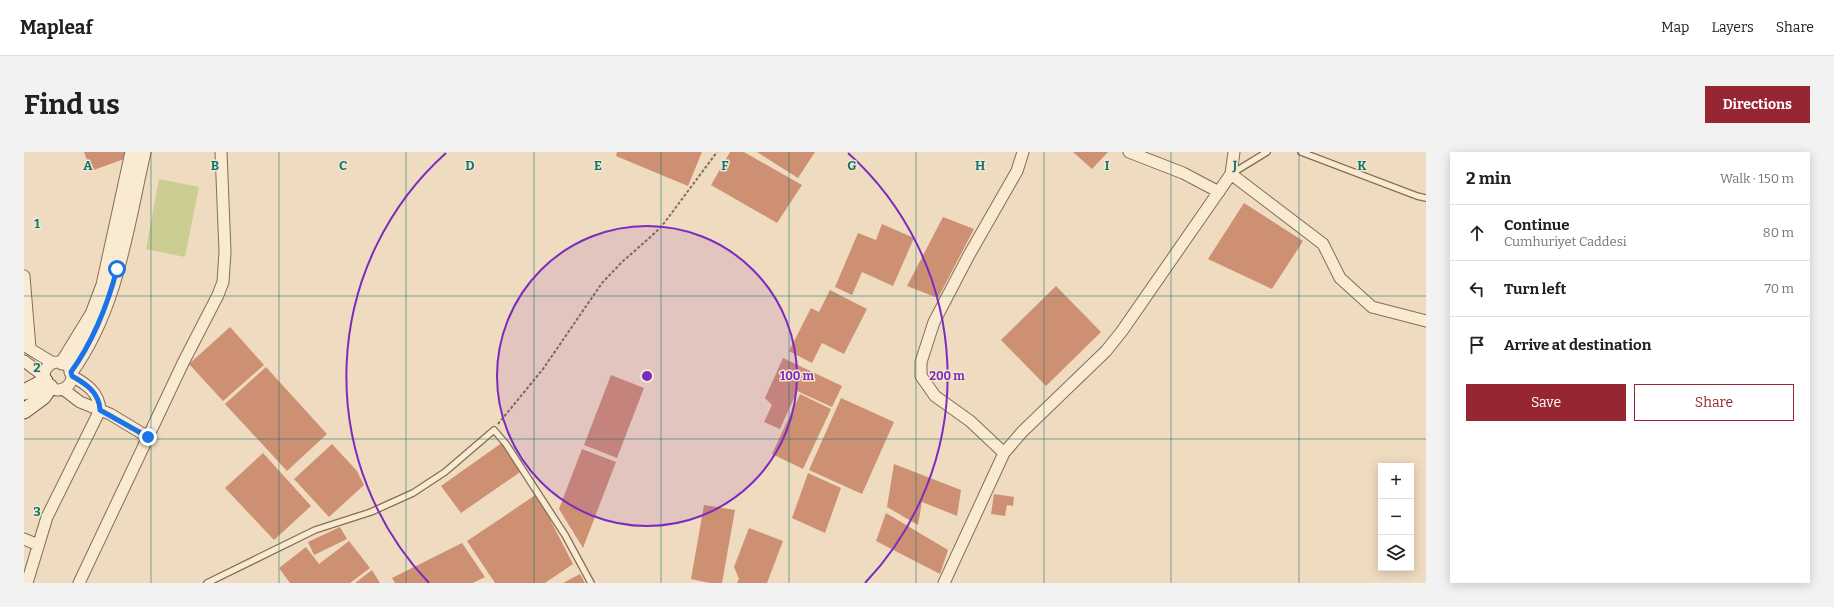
<!DOCTYPE html>
<html lang="en">
<head>
<meta charset="utf-8">
<style>
	:root { --surface:#fff; --page:#f2f2f2; --text:#202124; --muted:#757577; --line:#e0e0e0; --accent:#982632 }
	body { margin:0; font-family:Bitter,serif; background:var(--page); color:var(--text) }
	.controls { position:absolute; right:12px; bottom:12px; display:grid; overflow:hidden; border-radius:0px; box-shadow:0 2px 10px #0003 }
	.controls button { width:36px; height:36px; display:grid; place-items:center; padding:0; border:0; border-bottom:1px solid var(--line); background:var(--surface); color:var(--text); font:20px sans-serif }
	.stop { position:absolute; width:12px; height:12px; margin:-9px; border:3px solid #1a73e8; border-radius:50%; background:#fff }
	.stop.end { background:#1a73e8; border-color:#fff; box-shadow:0 1px 4px #0008 }
	.list { margin:0; padding:0; list-style:none }
	h2 { display:flex; justify-content:space-between; align-items:center; height:52px; margin:0; padding:0 16px; font-size:17px }
	h2 small { font-size:13px; font-weight:400; color:var(--muted) }
	.list li { display:grid; grid-template-columns:26px 1fr auto; gap:12px; align-items:center; box-sizing:border-box; height:56px; padding:0 16px; border-top:1px solid var(--line) }
	.list b { display:block; font-size:15px; white-space:nowrap }
	.list p { margin:0; font-size:13px; white-space:nowrap; color:var(--muted) }
	.list em { font-size:13px; font-style:normal; color:var(--muted) }
	.actions { display:flex; gap:8px; padding:12px 16px }
	.actions a { flex:1; padding:9px 0; border:1px solid var(--accent); border-radius:0px; text-align:center; font-size:14px; color:var(--accent) }
	.actions .main { background:var(--accent); color:#fff }
	.icon { flex:none; width:22px; height:22px; fill:none; stroke:currentColor; stroke-width:2; stroke-linecap:round; stroke-linejoin:round }
	.map { position:relative; flex:none; width:1402px; height:431px; overflow:hidden; border-radius:0px }
	header { display:flex; align-items:center; gap:24px; box-sizing:border-box; height:56px; padding:0 20px; background:var(--surface); border-bottom:1px solid var(--line) }
	header strong { font-size:19px }
	nav { display:flex; gap:22px; margin-inline-start:auto; font-size:14px }
	.intro { display:flex; align-items:center; justify-content:space-between; box-sizing:border-box; height:96px; padding:0 24px }
	h1 { margin:0; font-size:28px }
	.button { padding:10px 18px; border-radius:0px; background:var(--accent); color:#fff; font-size:14px; font-weight:700 }
	main { display:flex; gap:24px; padding:0 24px }
	aside { flex:1; background:var(--surface); border-radius:0px; box-shadow:0 2px 10px #0003 }
	.map>svg:first-child { display:block }
	.green { fill:#cccd93 }
	.building { fill:#ce9073 }
	.lines { fill:none; stroke-linecap:round; stroke-linejoin:round }
	.service-casing { stroke:#876c57; stroke-width:8 }
	.minor-casing { stroke:#876c57; stroke-width:13 }
	.tertiary-casing { stroke:#876c57; stroke-width:15 }
	.secondary-casing { stroke:#694d3a; stroke-width:17 }
	.path { stroke:#876c57; stroke-width:2; stroke-dasharray:3 2; stroke-linecap:butt }
	.service { stroke:#f9ead2; stroke-width:5.5 }
	.minor { stroke:#f9ead2; stroke-width:11 }
	.tertiary { stroke:#f9ead2; stroke-width:13 }
	.secondary { stroke:#f9ead2; stroke-width:15 }
	.route { stroke:#1a73e8; stroke-width:5 }
	.grid { fill:none; stroke:#0f766e; stroke-width:1; stroke-opacity:0.55 }
	.ring { fill:none; stroke:#7b2cbf; stroke-width:2 }
	.grid-label { font-size:13px; text-anchor:middle; font-weight:bold; fill:#0f766e; stroke:#f6e6ce; stroke-width:3; stroke-linejoin:round; paint-order:stroke }
	.centre { fill:#7b2cbf; stroke:#f6e6ce; stroke-width:2 }
	.ring-label { font-size:12px; text-anchor:middle; font-weight:bold; fill:#7b2cbf; stroke:#f6e6ce; stroke-width:3; stroke-linejoin:round; paint-order:stroke }
</style>
</head>
<body>
<header>
<strong>Mapleaf</strong>
<nav><a>Map</a><a>Layers</a><a>Share</a></nav>
</header>
<div class="intro"><h1>Find us</h1><a class="button">Directions</a></div>
<main>
<div class="map">
<svg width="1402" height="431" viewBox="0 0 1402 431">
	<rect width="100%" height="100%" fill="#efdbbf"/>
	<path class="green" d="M135,27L175,35L161,105L122,97Z"/>
	<path class="building" d="M60,0H104L103,6L67,19Z
		M593,0H678L664,34L592,4Z
		M706,0H720L778,33L753,71L687,33Z
		M733,0H791L774,26Z
		M1049,0H1084L1068,17Z
		M1220,51L1279,89L1248,137L1184,107Z
		M919,65L950,77L914,146L883,134Z
		M858,72L890,86L869,134L838,120L828,143L811,135L834,81L852,88Z
		M1032,134L1077,180L1022,234L977,188Z
		M806,138L843,157L820,202L798,191L788,211L765,199L787,156L795,160Z
		M206,175L240,213L199,249L165,212Z
		M759,206L818,234L808,255L773,239L756,277L740,270L748,253L741,246Z
		M242,215L303,282L263,319L201,252Z
		M587,223L620,236L593,306L560,293Z
		M776,242L807,257L779,317L748,302Z
		M817,246L870,270L838,342L785,318Z
		M479,290L499,318L437,361L417,334Z
		M308,292L333,319L340,333L305,365L270,327Z
		M558,297L592,310L559,396L535,357Z
		M239,301L287,354L250,388L201,336Z
		M870,312L937,338L933,364L898,350L894,373L863,355Z
		M784,321L817,336L801,381L768,366Z
		M513,342L549,412L521,431H471L443,389Z
		M970,342L990,345L989,354L983,353L981,364L967,362Z
		M680,353L711,358L698,431H686L667,427Z
		M862,361L924,398L916,422L852,389Z
		M316,375L323,387L290,403L284,390Z
		M725,376L759,389L743,431H713L715,427L710,415Z
		M325,389L346,416L326,431H266L255,416L282,395L295,412Z
		M438,391L461,425L449,431H371L368,426Z
		M348,418L356,431H331Z
		M556,422L561,431H539Z"/>
	<g class="lines">
		<g class="service-casing">
			<path id="service" d="M1277,0L1393,44L1402,46
				M1207,22L1243,0
				M183,431L291,378L347,360L389,341L421,320L470,278L482,292L541,383L567,431"/>
		</g>
		<g class="minor-casing">
			<path id="minor" d="M1105,0L1159,21L1195,40
				M1207,22L1299,92L1316,126L1348,155L1402,169
				M0,124L6,196
				M1,194L29,211
				M0,209L20,224
				M20 224a14 14 0 1 1 28 0a14 14 0 1 1-28 0Z
				M39,237L56,250L86,262L124,285
				M980,301L946,269L911,244L897,224V210L910,170L945,103L993,19L999,0
				M0,387L14,393
				M3,431L23,365L76,258C75,240 62,232 48,224
				M55,431L159,211L194,143L199,130L201,100L197,0
				M920,431L980,301L998,280L1082,199L1098,179L1207,22L1210,0"/>
		</g>
		<g class="tertiary-casing">
			<path id="tertiary" d="M38,211L68,162L79,133L108,0
				M47,220C93,157 103,74 120,0"/>
		</g>
		<g class="secondary-casing">
			<path id="secondary" d="M0,240L21,229
				M0,259L19,245L26,235"/>
		</g>
		<path class="path" d="M474,272L519,217L578,131L598,110L632,80L641,70L693,0"/>
		<use href="#service" class="service"/>
		<use href="#minor" class="minor"/>
		<use href="#tertiary" class="tertiary"/>
		<use href="#secondary" class="secondary"/>
	</g>
	<g class="lines">
		<path class="route" d="M93,117C83,155 70,188 47,220L48,224C62,232 75,240 76,258L124,285"/>
	</g>
	<path class="grid" d="M127,0V431M255,0V431M382,0V431M510,0V431M637,0V431M765,0V431M892,0V431M1020,0V431M1147,0V431M1275,0V431M0,144H1402M0,287H1402"/>
	<circle cx="623" cy="224" r="150" fill="#7b2cbf" fill-opacity=".12"/>
	<g class="ring">
		<circle cx="623" cy="224" r="150"/>
		<path d="M405 431A300 300 0 0 1 422 1M824 1A300 300 0 0 1 841 431"/>
	</g>
	<g class="grid-label">
		<text x="64" y="18">A</text>
		<text x="191" y="18">B</text>
		<text x="319" y="18">C</text>
		<text x="446" y="18">D</text>
		<text x="574" y="18">E</text>
		<text x="701" y="18">F</text>
		<text x="828" y="18">G</text>
		<text x="956" y="18">H</text>
		<text x="1083" y="18">I</text>
		<text x="1211" y="18">J</text>
		<text x="1338" y="18">K</text>
		<text x="13" y="76">1</text>
		<text x="13" y="220">2</text>
		<text x="13" y="364">3</text>
	</g>
	<circle cx="623" cy="224" r="6" class="centre"/>
	<g class="ring-label">
		<text x="773" y="228">100 m</text>
		<text x="923" y="228">200 m</text>
	</g>
</svg>
<div class="controls">
<button>+</button>
<button>−</button>
<button><svg class="icon" aria-label="layers" viewBox="0 0 24 24"><path d="M12 4l9 5-9 5-9-5zM3 14l9 5 9-5"/></svg></button>
</div>
<div class="stop" style="left:93px;top:117px"></div>
<div class="stop end" style="left:124px;top:285px"></div>
</div>
<aside>
<h2>2 min<small>Walk · 150 m</small></h2>
<ul class="list">
<li><svg class="icon" aria-label="ahead" viewBox="0 0 24 24"><path d="M12 20V5M6 11l6-6 6 6"/></svg><div><b>Continue</b><p>Cumhuriyet Caddesi</p></div><em>80 m</em></li>
<li><svg class="icon" aria-label="left" viewBox="0 0 24 24"><path d="M17 20v-9H6M10 6l-5 5 5 5"/></svg><div><b>Turn left</b></div><em>70 m</em></li>
<li><svg class="icon" aria-label="arrive" viewBox="0 0 24 24"><path d="M6 21V4h12l-3 4 3 4H6"/></svg><div><b>Arrive at destination</b></div></li>
</ul>
<div class="actions"><a class="main">Save</a><a>Share</a></div>
</aside>
</main>
</body>
</html>
